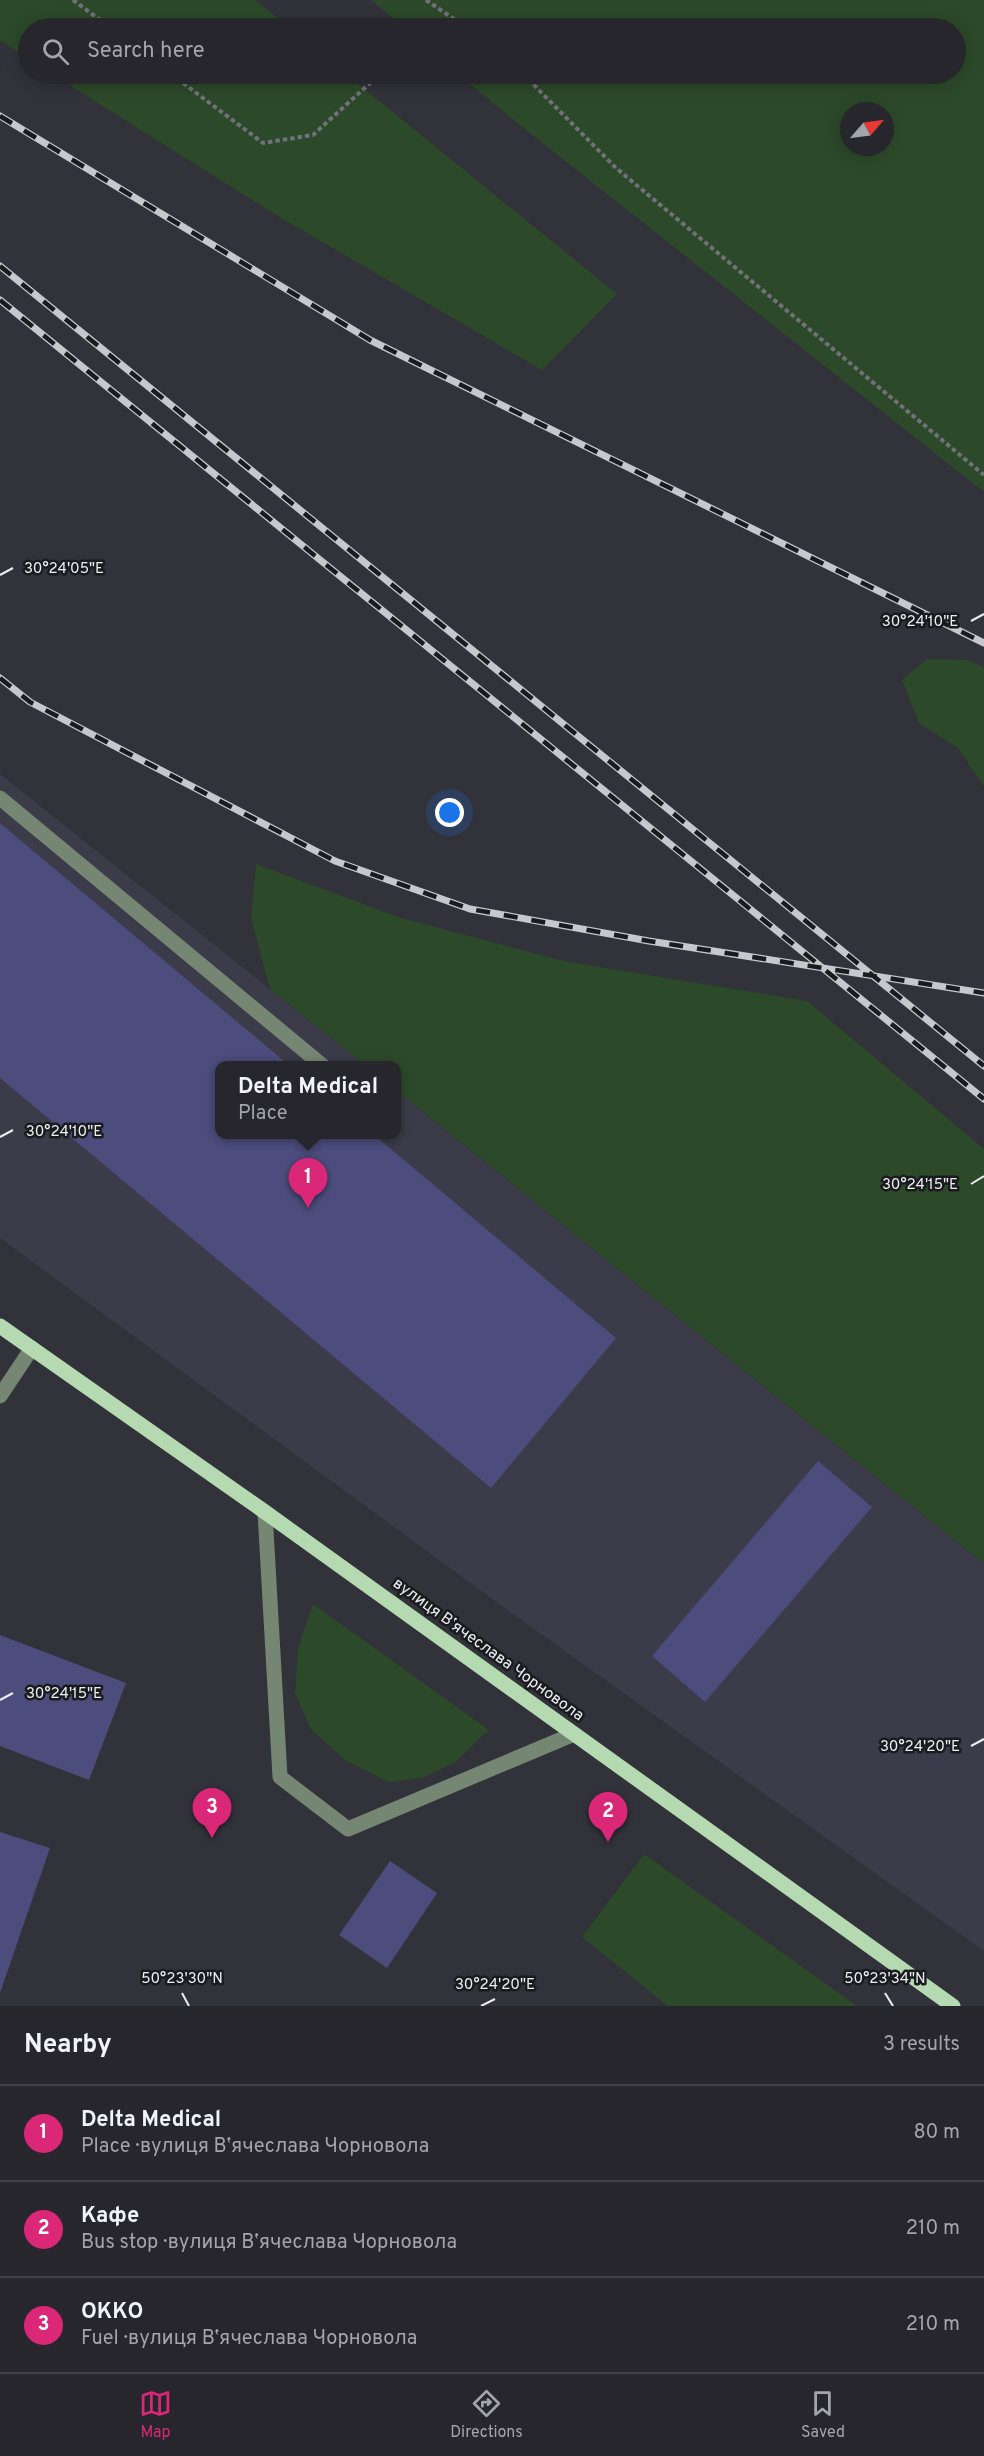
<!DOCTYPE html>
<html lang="en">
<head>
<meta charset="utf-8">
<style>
	:root { --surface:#26262c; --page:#323238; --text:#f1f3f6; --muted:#a4a5a9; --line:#424348; --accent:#db2777 }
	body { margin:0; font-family:Overpass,sans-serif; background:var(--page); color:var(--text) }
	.compass { position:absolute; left:840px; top:102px; width:54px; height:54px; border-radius:50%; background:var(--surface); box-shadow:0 3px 15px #0003; rotate:62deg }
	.you { position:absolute; left:450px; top:813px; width:21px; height:21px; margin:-15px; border:4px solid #fff; border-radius:50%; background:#1a73e8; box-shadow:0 0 0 9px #1a73e833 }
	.badge { display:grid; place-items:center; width:39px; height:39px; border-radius:50%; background:var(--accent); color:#fff; font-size:20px; font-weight:700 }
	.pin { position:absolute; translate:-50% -50px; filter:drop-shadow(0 2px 3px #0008) }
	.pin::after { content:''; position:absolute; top:32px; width:21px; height:18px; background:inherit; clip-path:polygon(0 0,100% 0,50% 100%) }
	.popup { position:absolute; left:215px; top:1061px; width:186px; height:78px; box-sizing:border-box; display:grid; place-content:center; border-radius:12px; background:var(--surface); filter:drop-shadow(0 2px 4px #0005); font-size:20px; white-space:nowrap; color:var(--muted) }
	.popup b { font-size:22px; color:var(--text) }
	.popup::after { content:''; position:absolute; left:50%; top:100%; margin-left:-12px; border:12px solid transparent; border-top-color:var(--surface) }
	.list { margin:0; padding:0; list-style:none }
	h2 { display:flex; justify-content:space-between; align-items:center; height:78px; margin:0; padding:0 24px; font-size:26px }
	h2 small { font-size:20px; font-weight:400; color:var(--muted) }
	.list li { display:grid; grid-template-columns:39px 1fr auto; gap:18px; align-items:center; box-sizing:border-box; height:96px; padding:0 24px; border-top:2px solid var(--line) }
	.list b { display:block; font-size:22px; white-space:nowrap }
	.list p { margin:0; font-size:20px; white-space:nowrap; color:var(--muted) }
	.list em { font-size:20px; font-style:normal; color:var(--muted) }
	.icon { flex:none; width:33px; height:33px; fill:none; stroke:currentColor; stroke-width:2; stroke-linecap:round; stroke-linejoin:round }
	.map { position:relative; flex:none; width:984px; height:2006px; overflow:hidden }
	.search { position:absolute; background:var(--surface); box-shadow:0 3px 15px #0003; left:18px; right:18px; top:18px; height:66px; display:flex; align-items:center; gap:15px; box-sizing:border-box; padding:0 21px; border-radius:33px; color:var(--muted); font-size:22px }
	.sheet { height:366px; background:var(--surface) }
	nav { display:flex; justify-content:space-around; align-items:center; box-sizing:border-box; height:84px; border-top:2px solid var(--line); background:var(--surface); font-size:16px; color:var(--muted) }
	nav a { display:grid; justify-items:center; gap:3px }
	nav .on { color:var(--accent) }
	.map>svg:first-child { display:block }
	.built { fill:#3b3b49 }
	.green { fill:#2c4929; fill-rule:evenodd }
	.building { fill:#4c4c7d }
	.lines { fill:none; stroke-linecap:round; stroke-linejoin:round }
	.path { stroke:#717178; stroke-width:4; stroke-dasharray:4.5 3; stroke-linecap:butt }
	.minor { stroke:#758673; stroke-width:15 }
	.major { stroke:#b5dab1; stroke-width:15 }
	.rail-casing { stroke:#c7c7cd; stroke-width:7 }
	.rail { stroke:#1a1b1e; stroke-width:4.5; stroke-dasharray:14; stroke-linecap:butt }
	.ticks { fill:none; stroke:#ececf1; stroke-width:2 }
	.labels { text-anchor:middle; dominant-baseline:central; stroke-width:5; stroke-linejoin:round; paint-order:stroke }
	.street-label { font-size:16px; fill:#ececf1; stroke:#1a1b1e }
	.ticks-label { font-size:15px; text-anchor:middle; fill:#ececf1; stroke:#1a1b1e; stroke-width:5; stroke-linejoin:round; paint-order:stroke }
</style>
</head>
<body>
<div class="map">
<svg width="984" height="2006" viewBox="0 0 984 2006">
	<rect width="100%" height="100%" fill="#32323a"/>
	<path class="built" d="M0,774L365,1065L220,1066V1134H397V1091L984,1564V1951L510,1612L0,1238Z"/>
	<path class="green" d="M0,0H255L290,28H28V59L0,40Z
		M371,0H984V492L516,122L458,74H956V28H405ZM849,111H885V147H849Z
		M52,74H346L617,294L542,370L276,215Z
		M927,659L968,660L984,667V787L958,748L919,723L902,680Z
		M256,864L401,918L564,961L807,1001L984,1149V1564L397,1091V1066L365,1065L270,989L251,918Z
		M313,1604L489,1730L454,1763L422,1778L389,1782L346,1761L311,1729L295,1694L298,1648Z
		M644,1854L857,2006H668L582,1937Z"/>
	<path class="building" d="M0,823L290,1066H220V1134H373L616,1338L491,1488L0,1078Z
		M818,1461L872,1507L705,1702L652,1656Z
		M0,1635L126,1683L89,1780L0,1746Z
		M0,1832L50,1848L0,1993Z
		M390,1861L437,1893L387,1968L339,1935Z"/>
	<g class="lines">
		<path class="path" d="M73,0L111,28
			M426,0L467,28
			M442,28L455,20
			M171,74L263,143L313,135L380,74
			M523,74L616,168L984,475"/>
		<path class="minor" d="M0,798L323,1066
			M0,1396L32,1348
			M265,1512L280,1777L348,1829L574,1734"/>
		<path class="major" d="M0,1326L265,1512L953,2006"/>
		<g class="rail-casing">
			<path id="rail" d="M0,116L370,340L984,643
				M0,266L984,1066
				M0,300L984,1099
				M0,678L30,702L335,861L470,909L649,941L984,993"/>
		</g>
		<use href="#rail" class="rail"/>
	</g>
	<path class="ticks" d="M0,575L13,568M971,621L984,614M0,1137L13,1130M971,1184L984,1176M0,1700L13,1693M971,1746L984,1739M182,1993L189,2006M885,1993L893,2006M481,2006L495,1999"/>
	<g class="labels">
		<g class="street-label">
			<text transform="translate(488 1650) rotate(36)">вулиця Вʼячеслава Чорновола</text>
		</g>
	</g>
	<g class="ticks-label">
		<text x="64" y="573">30°24'05"E</text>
		<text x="920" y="626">30°24'10"E</text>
		<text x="64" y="1136">30°24'10"E</text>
		<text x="920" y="1189">30°24'15"E</text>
		<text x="64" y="1698">30°24'15"E</text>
		<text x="920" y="1751">30°24'20"E</text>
		<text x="182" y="1983">50°23'30"N</text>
		<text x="885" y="1983">50°23'34"N</text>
		<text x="495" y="1989">30°24'20"E</text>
	</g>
</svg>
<svg class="compass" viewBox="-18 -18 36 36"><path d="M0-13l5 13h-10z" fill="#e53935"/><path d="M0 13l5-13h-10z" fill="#a4a5a9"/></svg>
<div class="you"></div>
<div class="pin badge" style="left:308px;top:1208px">1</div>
<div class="popup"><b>Delta Medical</b>Place</div>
<div class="pin badge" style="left:608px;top:1842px">2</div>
<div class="pin badge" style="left:212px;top:1838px">3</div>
<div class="search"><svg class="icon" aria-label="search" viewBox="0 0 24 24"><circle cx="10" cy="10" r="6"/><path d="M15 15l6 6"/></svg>Search here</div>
</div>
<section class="sheet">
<h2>Nearby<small>3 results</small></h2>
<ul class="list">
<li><span class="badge">1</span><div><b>Delta Medical</b><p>Place · вулиця Вʼячеслава Чорновола</p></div><em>80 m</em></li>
<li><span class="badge">2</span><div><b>Кафе</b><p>Bus stop · вулиця Вʼячеслава Чорновола</p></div><em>210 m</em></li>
<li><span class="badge">3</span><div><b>ОККО</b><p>Fuel · вулиця Вʼячеслава Чорновола</p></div><em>210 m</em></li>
</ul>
</section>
<nav>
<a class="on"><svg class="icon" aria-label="map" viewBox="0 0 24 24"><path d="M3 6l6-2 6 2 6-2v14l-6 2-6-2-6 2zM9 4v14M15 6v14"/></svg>Map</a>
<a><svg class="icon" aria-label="directions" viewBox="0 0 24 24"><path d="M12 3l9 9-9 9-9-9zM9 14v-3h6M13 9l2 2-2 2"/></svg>Directions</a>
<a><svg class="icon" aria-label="saved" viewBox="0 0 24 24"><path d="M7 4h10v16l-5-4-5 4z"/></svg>Saved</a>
</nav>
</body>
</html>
